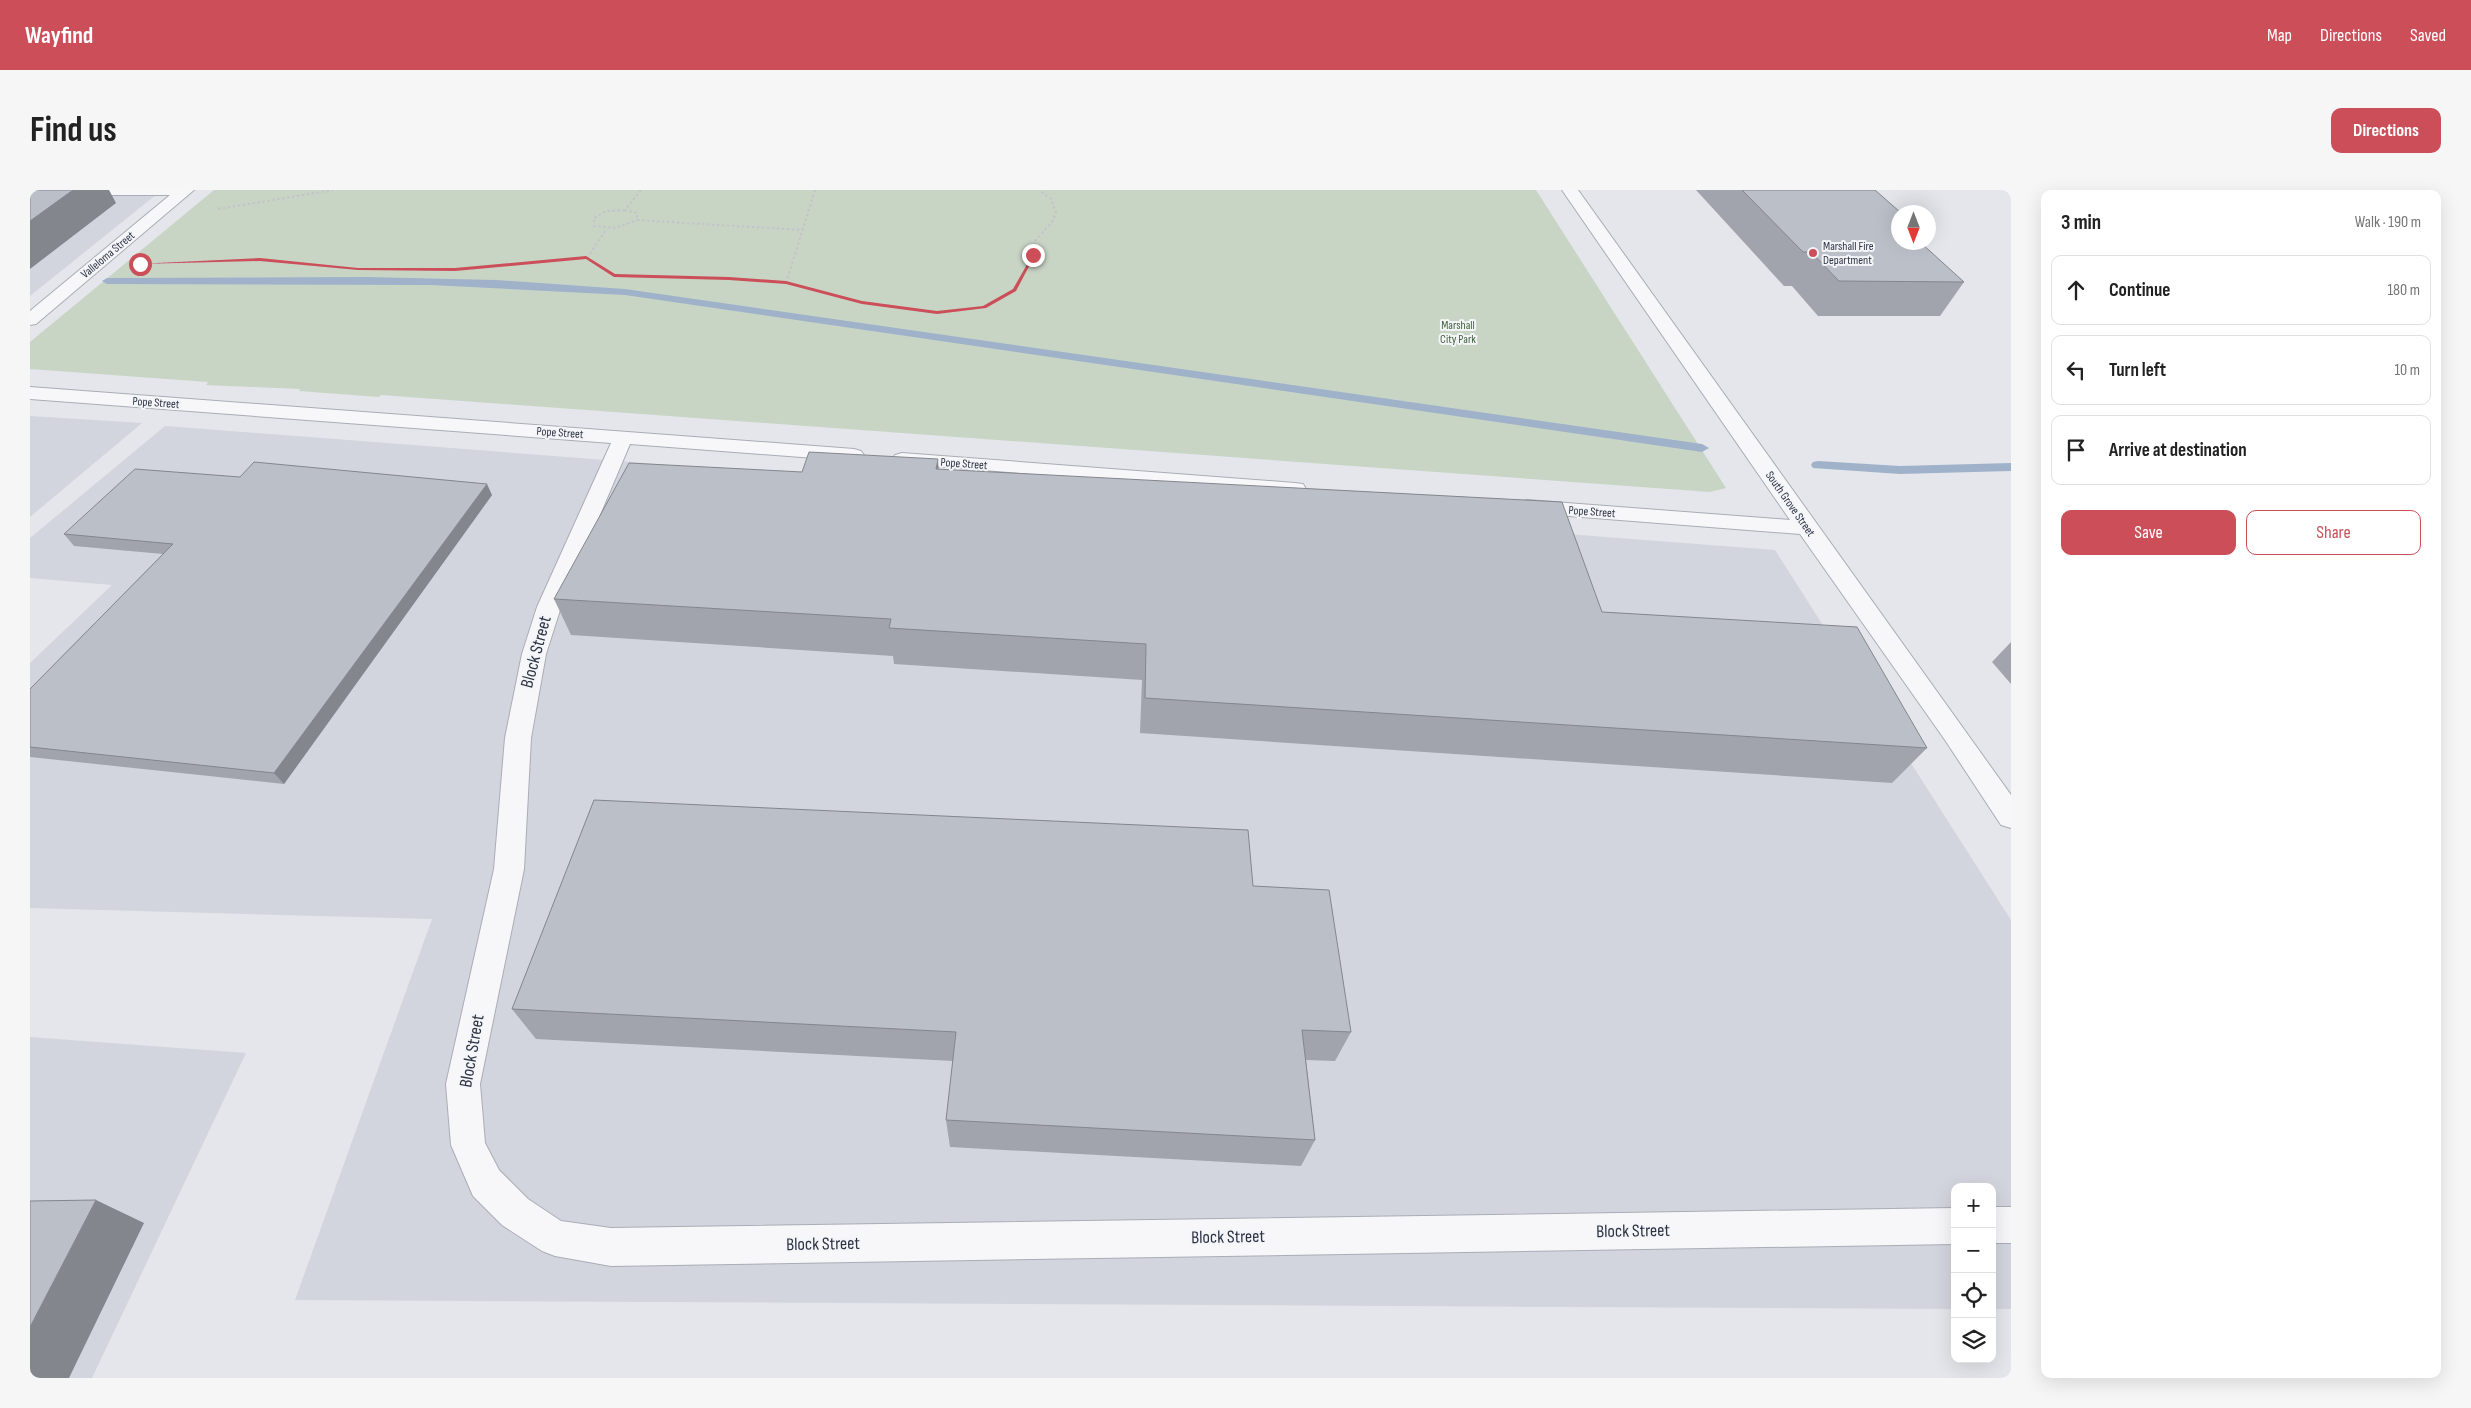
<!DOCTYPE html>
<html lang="en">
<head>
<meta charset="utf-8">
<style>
	:root { --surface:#fff; --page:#f6f6f6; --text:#222; --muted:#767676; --line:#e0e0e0; --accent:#cb4e59 }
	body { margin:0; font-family:"Sofia Sans Condensed",sans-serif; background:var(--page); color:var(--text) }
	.controls { position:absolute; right:15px; bottom:15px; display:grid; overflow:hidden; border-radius:10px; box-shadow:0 5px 20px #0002 }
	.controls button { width:45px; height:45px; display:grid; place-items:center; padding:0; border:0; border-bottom:1px solid var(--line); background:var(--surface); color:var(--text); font:25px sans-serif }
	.compass { position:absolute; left:1861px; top:15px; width:45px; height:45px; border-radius:50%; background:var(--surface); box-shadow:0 5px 20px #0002; rotate:180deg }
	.stop { position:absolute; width:15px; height:15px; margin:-11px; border:4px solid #cb4e59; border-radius:50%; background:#fff }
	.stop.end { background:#cb4e59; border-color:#fff; box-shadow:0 1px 5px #0008 }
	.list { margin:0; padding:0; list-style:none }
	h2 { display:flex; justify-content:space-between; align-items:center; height:65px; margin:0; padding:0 20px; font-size:21px }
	h2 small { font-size:16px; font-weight:400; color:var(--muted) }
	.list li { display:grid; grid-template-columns:32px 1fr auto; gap:15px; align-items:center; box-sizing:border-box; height:70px; margin:0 10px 10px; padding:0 10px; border:1px solid var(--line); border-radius:10px }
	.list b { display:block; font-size:19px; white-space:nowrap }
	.list em { font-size:16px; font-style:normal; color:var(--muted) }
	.actions { display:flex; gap:10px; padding:15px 20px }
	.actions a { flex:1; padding:11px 0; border:1px solid var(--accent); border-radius:10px; text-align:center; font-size:18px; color:var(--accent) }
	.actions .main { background:var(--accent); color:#fff }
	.icon { flex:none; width:28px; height:28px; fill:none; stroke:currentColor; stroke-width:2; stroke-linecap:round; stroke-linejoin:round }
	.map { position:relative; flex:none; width:1981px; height:1188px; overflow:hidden; border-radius:10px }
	header { display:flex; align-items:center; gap:30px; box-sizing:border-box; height:70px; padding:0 25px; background:var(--accent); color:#fff }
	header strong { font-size:24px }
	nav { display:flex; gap:28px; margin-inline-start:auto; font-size:18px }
	.intro { display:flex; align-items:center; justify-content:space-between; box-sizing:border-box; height:120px; padding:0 30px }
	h1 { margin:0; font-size:35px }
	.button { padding:12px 22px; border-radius:10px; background:var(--accent); color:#fff; font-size:18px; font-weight:700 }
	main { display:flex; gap:30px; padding:0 30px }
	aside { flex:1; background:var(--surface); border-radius:10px; box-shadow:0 5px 20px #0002 }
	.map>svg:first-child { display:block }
	.built { fill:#d2d5dd }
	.green { fill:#c8d5c5 }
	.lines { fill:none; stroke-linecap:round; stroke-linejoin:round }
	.stream { fill:#a0b2ca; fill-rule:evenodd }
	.minor-casing { stroke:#a9adb5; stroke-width:2 }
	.path { stroke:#c2c4ca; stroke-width:2; stroke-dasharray:2.5 2.5; stroke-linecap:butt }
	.minor { fill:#f7f7fa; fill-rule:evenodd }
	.wall { fill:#a1a4ac }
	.shaded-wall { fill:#83868c }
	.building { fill:#bbbfc8; stroke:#83868c }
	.route { fill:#cb4e59 }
	.poi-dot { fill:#cb4e59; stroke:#f4f5f8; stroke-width:2 }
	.labels { text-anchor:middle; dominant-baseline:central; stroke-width:4; stroke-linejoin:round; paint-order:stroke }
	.far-poi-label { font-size:12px; fill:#2c3343; stroke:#f4f5f8; text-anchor:start }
	.far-street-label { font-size:12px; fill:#2c3343; stroke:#f4f5f8 }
	.far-park-label { font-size:12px; fill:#3e5f39; stroke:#f4f5f8 }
	.near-street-label { font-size:18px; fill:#2c3343; stroke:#f4f5f8 }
</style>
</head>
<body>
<header>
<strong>Wayfind</strong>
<nav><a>Map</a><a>Directions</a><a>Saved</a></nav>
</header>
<div class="intro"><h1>Find us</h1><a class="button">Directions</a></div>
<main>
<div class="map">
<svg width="1981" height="1188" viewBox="0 0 1981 1188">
	<rect width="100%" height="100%" fill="#e4e6eb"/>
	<path class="built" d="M0,0H132L0,106Z
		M0,226L112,233L0,327Z
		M135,236L1745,360L1981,730V1119H1962V997H1925V1119L265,1110L402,729L0,718V473L82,395L0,388V348Z
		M0,847L216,863L62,1188H0Z"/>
	<path class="green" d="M184,0H1506L1696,298L1680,302L351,205L349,207L269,201L270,199L176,195L178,192L0,179V152Z"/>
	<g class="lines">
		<path class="stream" d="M336,87L466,90L595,99L1672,254L1679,258L1672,262L595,105L401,95L77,94L72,91L77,88Z
			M1788,271L1870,276L1981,273V281L1870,284L1783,278L1781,275L1783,272Z"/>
		<g class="minor-casing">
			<path id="minor" d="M0,0H164L6,134L0,135V121L140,5H0Z
				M1532,0H1548L1981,605V638L1971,635L1915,550L1770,344L1489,322L1486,317L1489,312L1497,310L1760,330Z
				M0,197L824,259L831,261L834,265L831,269L824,271L600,254L531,417L516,464L501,548L494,679L450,894L455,953L469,980L498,1009L531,1031L581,1038L1925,1018V1054L581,1076L525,1066L512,1061L472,1035L443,1006L421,955L416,894L464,679L475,548L492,464L507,417L581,253L0,209Z
				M872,263L1265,293L1273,294L1276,299L1273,304L1265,305L865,273L862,269L865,265Z
				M1962,1017H1981V1053H1962Z"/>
		</g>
		<path class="path" d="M611,0L595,20L607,23V30L772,40
			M188,19L303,0
			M595,20L576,21L564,28V36L586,38L607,30
			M557,68L576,40
			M128,73L230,70L328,79L425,80L557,68L584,86L699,88L756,93L832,113L907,123L954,117L985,100L1003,65L1005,51L1022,32L1026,23L1021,9L1009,0
			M756,93L785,0"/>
		<use href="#minor" class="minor"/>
	</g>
	<path class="wall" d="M1666,0H1845L1868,22V52L1934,92L1910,126H1788L1762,96H1754Z
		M909,279L1572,422L1897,558L1862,593L1110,543L1112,490L864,474L863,466L541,445L524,409L772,282Z
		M462,305L254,594L0,567V499L133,364L44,356L34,344Z
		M1981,452V494L1962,472Z
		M1223,696L1321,842L1305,871L1276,870L1285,950L1271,976L920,957L916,930L923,871L506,849L482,819Z"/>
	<path class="shaded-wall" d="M43,0H79L86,13L0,79V31Z
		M908,269L910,305L906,279Z
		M457,294L462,305L254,594L244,583Z
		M66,1010L114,1033L39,1188H0V1137Z"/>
	<path class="building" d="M0,0H43L0,31Z
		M1712,0H1845L1870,22H1868V29H1864L1868,33V52H1890L1934,92L1809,91L1781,62H1773Z
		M779,262L908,269L906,279L1532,312L1572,422L1827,437L1897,558L1115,508L1116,454L859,438L861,429L524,409L599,273L772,282Z
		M224,272L457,294L244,583L0,557V499L143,354L34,344L105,279L210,287Z
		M564,610L1218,640L1223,696L1299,700L1321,842L1272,840L1285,950L916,930L926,842L482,819Z
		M66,1010L0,1137V1011Z"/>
	<path class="route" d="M1003,64L1005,65L986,101L956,118L907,124L832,114L756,94L699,90L584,87L556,69L425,81L328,80L230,71L107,74L230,68L328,78H425L556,66L585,84L699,87L756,91L832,111L907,121L953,116L983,99Z"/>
	<circle class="poi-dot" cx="1783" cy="63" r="5"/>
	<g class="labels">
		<g class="far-poi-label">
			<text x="1793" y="56">Marshall Fire<tspan x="1793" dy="14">Department</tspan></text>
		</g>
		<g class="far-street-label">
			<text transform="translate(78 65) rotate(-40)">Valleloma Street</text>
			<text transform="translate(126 213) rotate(4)">Pope Street</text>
			<text transform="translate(530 243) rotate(4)">Pope Street</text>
			<text transform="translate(934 274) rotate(4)">Pope Street</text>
			<text transform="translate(1760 314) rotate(55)">South Grove Street</text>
			<text transform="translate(1562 322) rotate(4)">Pope Street</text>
		</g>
		<g class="far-park-label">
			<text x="1428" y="135">Marshall<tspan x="1428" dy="14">City Park</tspan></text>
		</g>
		<g class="near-street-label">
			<text transform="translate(506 462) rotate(-75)">Block Street</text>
			<text transform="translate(442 861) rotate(-80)">Block Street</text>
			<text transform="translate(1603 1041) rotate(-1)">Block Street</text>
			<text transform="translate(1198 1047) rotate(-1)">Block Street</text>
			<text transform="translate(793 1054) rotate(-1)">Block Street</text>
		</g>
	</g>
</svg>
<div class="controls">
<button>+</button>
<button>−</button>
<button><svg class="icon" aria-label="locate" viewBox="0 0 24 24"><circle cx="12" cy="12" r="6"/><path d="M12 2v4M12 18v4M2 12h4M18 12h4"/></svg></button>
<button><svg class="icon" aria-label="layers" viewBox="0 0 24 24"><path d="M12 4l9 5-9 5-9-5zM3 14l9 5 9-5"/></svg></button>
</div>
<svg class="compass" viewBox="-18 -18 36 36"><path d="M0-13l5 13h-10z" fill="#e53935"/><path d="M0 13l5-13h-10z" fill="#767676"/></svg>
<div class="stop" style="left:110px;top:74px"></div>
<div class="stop end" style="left:1003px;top:65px"></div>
</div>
<aside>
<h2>3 min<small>Walk · 190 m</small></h2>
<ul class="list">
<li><svg class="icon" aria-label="ahead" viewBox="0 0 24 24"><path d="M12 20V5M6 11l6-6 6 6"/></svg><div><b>Continue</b></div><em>180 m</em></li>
<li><svg class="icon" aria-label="left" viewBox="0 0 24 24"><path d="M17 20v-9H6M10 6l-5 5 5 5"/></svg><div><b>Turn left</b></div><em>10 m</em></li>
<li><svg class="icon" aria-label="arrive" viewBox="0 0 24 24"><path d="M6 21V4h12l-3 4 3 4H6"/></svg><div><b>Arrive at destination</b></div></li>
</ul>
<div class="actions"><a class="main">Save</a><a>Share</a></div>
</aside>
</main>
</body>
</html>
